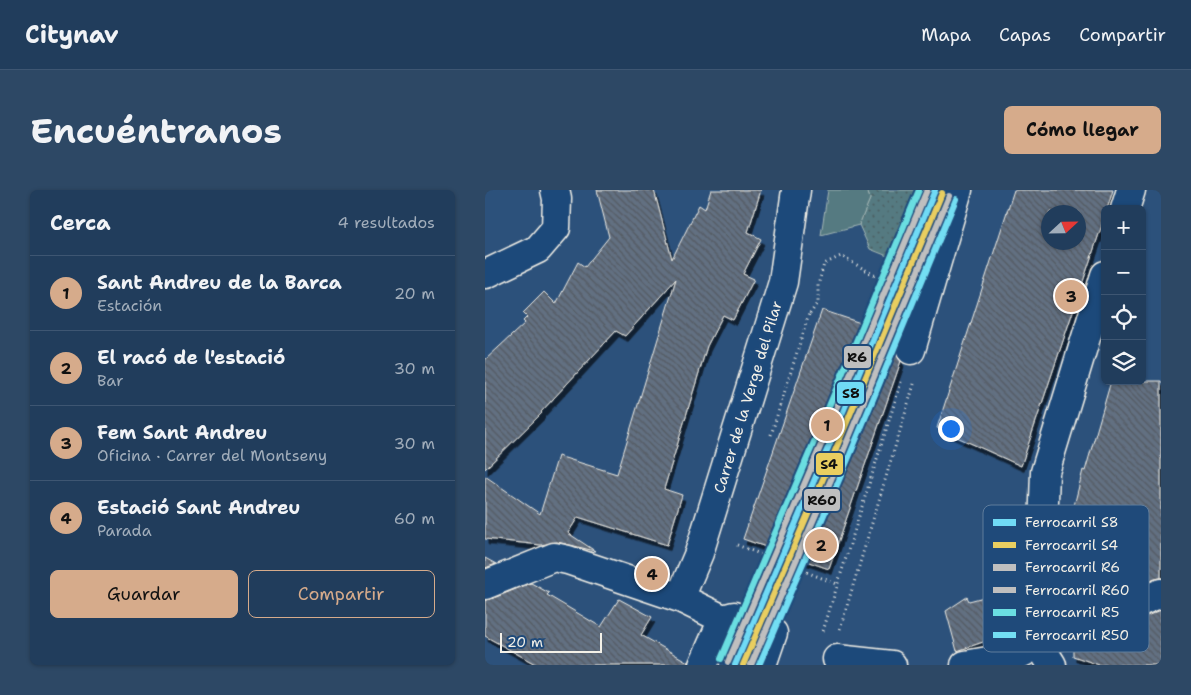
<!DOCTYPE html>
<html lang="es">
<head>
<meta charset="utf-8">
<style>
	:root { --surface:#213d5c; --page:#2d4865; --text:#f1f3f6; --muted:#a2aebb; --line:#3e5672; --accent:#d6ab8b }
	body { margin:0; font-family:"Shantell Sans",sans-serif; background:var(--page); color:var(--text) }
	.controls { position:absolute; right:15px; top:15px; display:grid; overflow:hidden; border-radius:8px; box-shadow:0 1px 4px #0004 }
	.controls button { width:45px; height:45px; display:grid; place-items:center; padding:0; border:0; border-bottom:1px solid var(--line); background:var(--surface); color:var(--text); font:25px sans-serif }
	.compass { position:absolute; left:556px; top:15px; width:45px; height:45px; border-radius:50%; background:var(--surface); box-shadow:0 1px 4px #0004; rotate:68deg }
	.scale { position:absolute; left:15px; bottom:12px; width:102px; box-sizing:border-box; padding-left:5px; border:2px solid #f4f1e8; border-top:0; font-size:14px; line-height:18px; white-space:nowrap; color:#f4f1e8; -webkit-text-stroke:4px #1f4a7a; paint-order:stroke }
	.you { position:absolute; left:465px; top:238px; width:18px; height:18px; margin:-12px; border:4px solid #fff; border-radius:50%; background:#1a73e8; box-shadow:0 0 0 8px #1a73e833 }
	.badge { display:grid; place-items:center; width:32px; height:32px; border-radius:50%; background:var(--accent); color:#111; font-size:16px; font-weight:700 }
	.pin { position:absolute; translate:-50% -50%; border:2px solid #fff; box-shadow:0 1px 5px #0006 }
	.list { margin:0; padding:0; list-style:none }
	h2 { display:flex; justify-content:space-between; align-items:center; height:65px; margin:0; padding:0 20px; font-size:21px }
	h2 small { font-size:16px; font-weight:400; color:var(--muted) }
	.list li { display:grid; grid-template-columns:32px 1fr auto; gap:15px; align-items:center; box-sizing:border-box; height:75px; padding:0 20px; border-top:1px solid var(--line) }
	.list b { display:block; font-size:19px; white-space:nowrap }
	.list p { margin:0; font-size:16px; white-space:nowrap; color:var(--muted) }
	.list em { font-size:16px; font-style:normal; color:var(--muted) }
	.actions { display:flex; gap:10px; padding:15px 20px }
	.actions a { flex:1; padding:11px 0; border:1px solid var(--accent); border-radius:8px; text-align:center; font-size:18px; color:var(--accent) }
	.actions .main { background:var(--accent); color:#111 }
	.icon { flex:none; width:28px; height:28px; fill:none; stroke:currentColor; stroke-width:2; stroke-linecap:round; stroke-linejoin:round }
	.map { position:relative; flex:none; width:676px; height:475px; overflow:hidden; border-radius:8px }
	header { display:flex; align-items:center; gap:30px; box-sizing:border-box; height:70px; padding:0 25px; background:var(--surface); border-bottom:1px solid var(--line) }
	header strong { font-size:24px }
	nav { display:flex; gap:28px; margin-inline-start:auto; font-size:18px }
	.intro { display:flex; align-items:center; justify-content:space-between; box-sizing:border-box; height:120px; padding:0 30px }
	h1 { margin:0; font-size:35px }
	.button { padding:12px 22px; border-radius:8px; background:var(--accent); color:#111; font-size:18px; font-weight:700 }
	main { display:flex; gap:30px; padding:0 30px }
	aside { flex:1; background:var(--surface); border-radius:8px; box-shadow:0 1px 4px #0004 }
	.map>svg:first-child { display:block }
	.grass { fill:url(#grass-dots); stroke:#a4b6b4 }
	.garden { fill:#547a81; stroke:#a4b6b4 }
	.building { fill:url(#building-back-hatch); stroke:#f4f1e8; fill-rule:evenodd; filter:url(#shadow) }
	.lines { fill:none; stroke-linecap:round; stroke-linejoin:round }
	.minor-casing { stroke:#f4f1e8; stroke-width:31 }
	.path { stroke:#f4f1e8; stroke-width:3; stroke-dasharray:1 4; stroke-linecap:butt }
	.minor { stroke:#1f4a7a; stroke-width:28 }
	.rail-1-casing { stroke:#1f4a7a; stroke-width:10 }
	.rail-2-casing { stroke:#1f4a7a; stroke-width:10 }
	.rail-3-casing { stroke:#1f4a7a; stroke-width:10 }
	.rail-4-casing { stroke:#1f4a7a; stroke-width:10 }
	.rail-5-casing { stroke:#1f4a7a; stroke-width:10 }
	.rail-6-casing { stroke:#1f4a7a; stroke-width:10 }
	.rail-1 { stroke:#70daf5; stroke-width:6 }
	.rail-2 { stroke:#e9ce60; stroke-width:6 }
	.rail-3 { stroke:#bfbfbf; stroke-width:6 }
	.rail-4 { stroke:#bfbfbf; stroke-width:6 }
	.rail-5 { stroke:#6bdee1; stroke-width:6 }
	.rail-6 { stroke:#73def3; stroke-width:6 }
	.labels { text-anchor:middle; dominant-baseline:central; stroke-width:5; stroke-linejoin:round; paint-order:stroke }
	.street-label { font-size:15px; fill:#f4f1e8; stroke:#1f4a7a }
	.key { fill:#1f4a7a; stroke:#5f7c9b; stroke-width:1 }
	.key-label { font-size:14px; fill:#f4f1e8 }
	.line-badge { stroke:#1f4a7a; stroke-width:2 }
	.pale-badge-label { font-size:14px; text-anchor:middle; font-weight:bold; fill:#111 }
</style>
</head>
<body>
<header>
<strong>Citynav</strong>
<nav><a>Mapa</a><a>Capas</a><a>Compartir</a></nav>
</header>
<div class="intro"><h1>Encuéntranos</h1><a class="button">Cómo llegar</a></div>
<main>
<aside>
<h2>Cerca<small>4 resultados</small></h2>
<ul class="list">
<li><span class="badge">1</span><div><b>Sant Andreu de la Barca</b><p>Estación</p></div><em>20 m</em></li>
<li><span class="badge">2</span><div><b>El racó de l'estació</b><p>Bar</p></div><em>30 m</em></li>
<li><span class="badge">3</span><div><b>Fem Sant Andreu</b><p>Oficina · Carrer del Montseny</p></div><em>30 m</em></li>
<li><span class="badge">4</span><div><b>Estació Sant Andreu</b><p>Parada</p></div><em>60 m</em></li>
</ul>
<div class="actions"><a class="main">Guardar</a><a>Compartir</a></div>
</aside>
<div class="map">
<svg width="676" height="475" viewBox="0 0 676 475">
	<defs>
		<pattern id="grass-dots" width="8" height="8" patternUnits="userSpaceOnUse" patternTransform="scale(1.25)"><rect width="8" height="8" fill="#547a81"/><path d="M2 2h.1M6 6h.1" fill="none" stroke="#4e6164" stroke-width="1.8" stroke-linecap="round"/></pattern>
		<pattern id="building-back-hatch" width="6" height="6" patternUnits="userSpaceOnUse" patternTransform="scale(1.25)"><rect width="6" height="6" fill="#626f81"/><path d="M-1 5l2 2M0 0l6 6M5-1l2 2" fill="none" stroke="#545a61"/></pattern>
		<filter id="shadow"><feDropShadow dx="3" dy="5.5" stdDeviation="0" flood-color="#0009"/></filter>
	</defs>
	<rect width="100%" height="100%" fill="#2c517b"/>
	<filter id="ink" filterUnits="userSpaceOnUse"><feTurbulence type="fractalNoise" baseFrequency=".02" numOctaves="2"/><feDisplacementMap in="SourceGraphic" scale="10" xChannelSelector="R" yChannelSelector="G"/><feConvolveMatrix kernelMatrix="1 2 1 2 8 2 1 2 1" color-interpolation-filters="sRGB"/></filter>
	<g filter="url(#ink)">
		<path class="grass" d="M382,0H433L410,69L385,59L374,35L385,9Z"/>
		<path class="garden" d="M343,0H382L385,9L374,35L336,45Z"/>
		<path class="building" d="M112,0H169L187,69L214,15L220,19L226,0H276L263,42L276,49L258,84L269,89L248,130L238,125L222,156L179,299L197,305L182,355L93,327L83,343L110,361L72,352L56,355L0,349V286L55,324L73,266L132,284L191,89L140,146L131,141L56,222L57,223L0,279V170L40,133L38,131L42,127L38,123L59,102L71,114L93,72L100,77L124,47Z
			M529,0H628L622,19H620V26L536,276L452,238ZM564,22H594V52H564Z
			M337,120L414,146L411,163L416,171L344,379L258,349Z
			M626,191H676V388L670,389L586,424L571,422V406L585,401L587,324L598,280L600,281Z
			M0,368L11,374L0,378Z
			M46,393L64,403L62,405L116,437L134,409L167,427L156,445L203,472V475H52L0,446V410L6,409Z
			M514,403L527,442L472,461L461,421L482,407L484,411Z
			M676,420V475H614L588,466V457Z"/>
		<g class="lines">
			<g class="minor-casing">
				<path id="minor" d="M640,19L646,0
					M1,84L53,59L71,38L72,9L70,0
					M426,160L473,0
					M0,395L69,367L83,370L195,408L238,429L249,426L288,443L277,475
					M195,408L214,363L298,92L311,0
					M554,454L560,282L620,85
					M554,454L567,475
					M352,469L407,475
					M218,475L238,429
					M480,475L531,466L554,454L676,403"/>
			</g>
			<path class="path" d="M325,124L333,112V95L339,74L356,66L412,98
				M286,245L324,124
				M252,355L352,394
				M355,439L430,191
				M338,441L417,189"/>
			<use href="#minor" class="minor"/>
			<g class="rail-1-casing">
				<path id="rail-1" d="M250,475L343,258L450,0"/>
			</g>
			<g class="rail-2-casing">
				<path id="rail-2" d="M258,475L350,261L457,3"/>
			</g>
			<g class="rail-3-casing">
				<path id="rail-3" d="M243,472L336,255L442,0"/>
			</g>
			<g class="rail-4-casing">
				<path id="rail-4" d="M266,475L357,264L464,6"/>
			</g>
			<g class="rail-5-casing">
				<path id="rail-5" d="M236,469L329,252L434,0"/>
			</g>
			<g class="rail-6-casing">
				<path id="rail-6" d="M274,475L364,267L471,9"/>
			</g>
			<use href="#rail-1" class="rail-1"/>
			<use href="#rail-2" class="rail-2"/>
			<use href="#rail-3" class="rail-3"/>
			<use href="#rail-4" class="rail-4"/>
			<use href="#rail-5" class="rail-5"/>
			<use href="#rail-6" class="rail-6"/>
		</g>
	</g>
	<g class="labels">
		<g class="street-label">
			<text transform="translate(263 207) rotate(-73)">Carrer de la Verge del Pilar</text>
		</g>
	</g>
	<rect x="498" y="315" width="166" height="147" rx="8" class="key"/>
	<rect x="508" y="329" width="23" height="7" fill="#70daf5"/>
	<rect x="508" y="352" width="23" height="6" fill="#e9ce60"/>
	<rect x="508" y="374" width="23" height="7" fill="#bfbfbf"/>
	<rect x="508" y="397" width="23" height="6" fill="#bfbfbf"/>
	<rect x="508" y="419" width="23" height="7" fill="#6bdee1"/>
	<rect x="508" y="442" width="23" height="6" fill="#73def3"/>
	<g class="key-label">
		<text x="540" y="337">Ferrocarril S8</text>
		<text x="540" y="360">Ferrocarril S4</text>
		<text x="540" y="382">Ferrocarril R6</text>
		<text x="540" y="405">Ferrocarril R60</text>
		<text x="540" y="427">Ferrocarril R5</text>
		<text x="540" y="450">Ferrocarril R50</text>
	</g>
	<g class="line-badge">
		<rect x="358" y="155" width="29" height="24" rx="5" fill="#bfbfbf"/>
		<rect x="351" y="191" width="29" height="24" rx="5" fill="#70daf5"/>
		<rect x="330" y="262" width="29" height="24" rx="5" fill="#e9ce60"/>
		<rect x="318" y="298" width="38" height="24" rx="5" fill="#bfbfbf"/>
	</g>
	<g class="pale-badge-label">
		<text x="372" y="172">R6</text>
		<text x="366" y="208">S8</text>
		<text x="344" y="279">S4</text>
		<text x="337" y="315">R60</text>
	</g>
</svg>
<div class="controls">
<button>+</button>
<button>−</button>
<button><svg class="icon" aria-label="locate" viewBox="0 0 24 24"><circle cx="12" cy="12" r="6"/><path d="M12 2v4M12 18v4M2 12h4M18 12h4"/></svg></button>
<button><svg class="icon" aria-label="layers" viewBox="0 0 24 24"><path d="M12 4l9 5-9 5-9-5zM3 14l9 5 9-5"/></svg></button>
</div>
<svg class="compass" viewBox="-18 -18 36 36"><path d="M0-13l5 13h-10z" fill="#e53935"/><path d="M0 13l5-13h-10z" fill="#a2aebb"/></svg>
<div class="scale">20 m</div>
<div class="you"></div>
<div class="pin badge" style="left:342px;top:235px">1</div>
<div class="pin badge" style="left:336px;top:355px">2</div>
<div class="pin badge" style="left:586px;top:106px">3</div>
<div class="pin badge" style="left:167px;top:384px">4</div>
</div>
</main>
</body>
</html>
